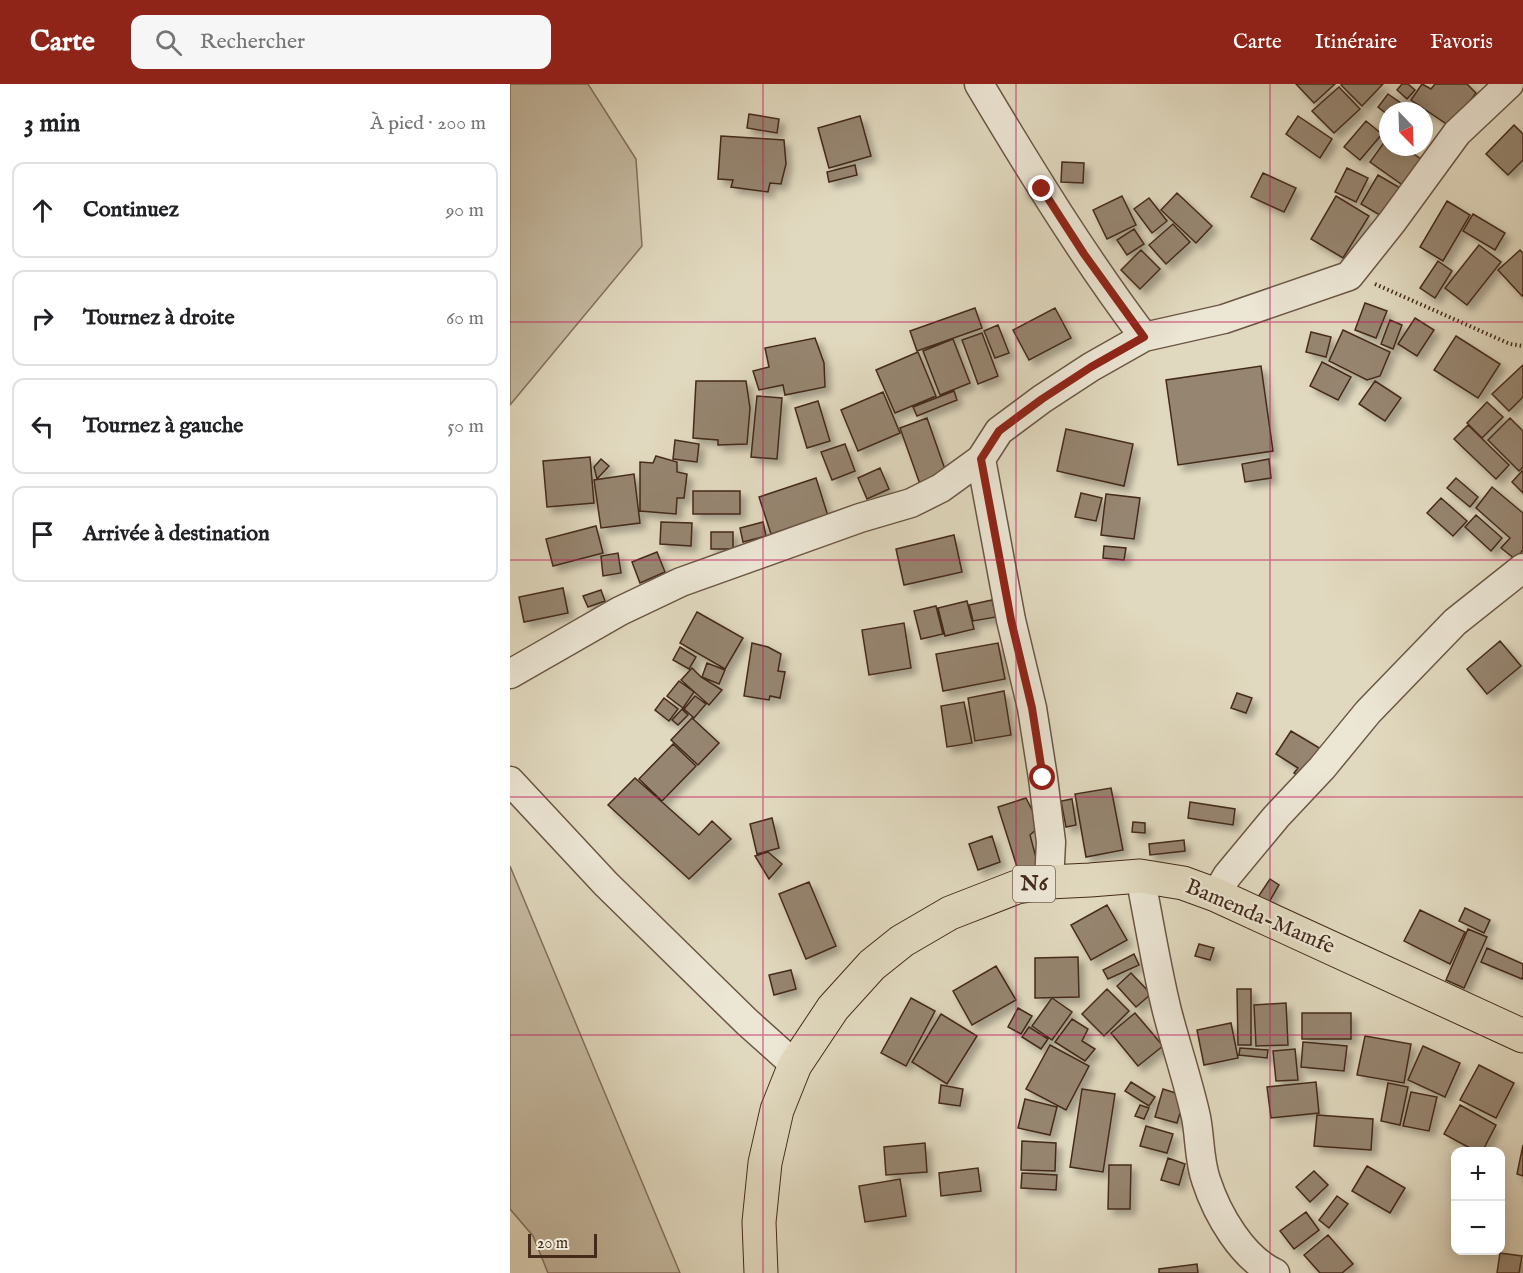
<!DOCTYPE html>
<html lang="fr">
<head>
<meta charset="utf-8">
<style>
	:root { --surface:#fff; --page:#f6f6f6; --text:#202124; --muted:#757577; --line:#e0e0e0; --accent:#8f2418 }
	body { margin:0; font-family:"IM FELL English",serif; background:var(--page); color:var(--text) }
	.controls { position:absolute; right:18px; bottom:18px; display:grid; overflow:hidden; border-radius:12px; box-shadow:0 3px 15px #0003 }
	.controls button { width:54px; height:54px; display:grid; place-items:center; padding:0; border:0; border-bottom:2px solid var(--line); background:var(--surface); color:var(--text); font:30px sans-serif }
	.compass { position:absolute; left:869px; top:18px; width:54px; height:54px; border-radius:50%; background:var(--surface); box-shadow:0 3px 15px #0003; rotate:157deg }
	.scale { position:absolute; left:18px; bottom:15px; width:69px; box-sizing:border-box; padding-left:6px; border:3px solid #442a1a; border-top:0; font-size:16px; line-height:21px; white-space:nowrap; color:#442a1a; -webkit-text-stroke:4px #ece6d5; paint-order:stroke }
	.stop { position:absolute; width:18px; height:18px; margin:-14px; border:4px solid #8f2418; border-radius:50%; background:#fff }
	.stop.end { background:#8f2418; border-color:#fff; box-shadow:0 2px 6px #0008 }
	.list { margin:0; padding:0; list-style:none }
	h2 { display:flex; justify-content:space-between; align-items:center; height:78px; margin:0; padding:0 24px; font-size:26px }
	h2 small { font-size:20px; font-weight:400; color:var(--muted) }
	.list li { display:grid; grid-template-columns:39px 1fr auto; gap:18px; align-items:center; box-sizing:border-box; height:96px; margin:0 12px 12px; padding:0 12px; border:2px solid var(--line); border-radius:12px }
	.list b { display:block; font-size:22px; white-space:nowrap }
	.list em { font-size:20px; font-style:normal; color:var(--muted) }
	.icon { flex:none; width:33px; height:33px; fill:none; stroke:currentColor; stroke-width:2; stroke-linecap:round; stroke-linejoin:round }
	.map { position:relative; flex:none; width:1013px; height:1189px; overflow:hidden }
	header { display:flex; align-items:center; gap:36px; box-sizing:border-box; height:84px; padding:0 30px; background:var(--accent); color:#fff }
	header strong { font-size:28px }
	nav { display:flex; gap:33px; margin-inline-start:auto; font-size:21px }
	.search { width:420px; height:54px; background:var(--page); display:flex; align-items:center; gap:15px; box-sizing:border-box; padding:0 21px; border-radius:12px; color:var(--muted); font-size:22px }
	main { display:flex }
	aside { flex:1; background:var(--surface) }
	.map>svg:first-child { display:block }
	.green { fill:#c6bba3; stroke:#85725e; stroke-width:1.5 }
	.building { fill:#968570; stroke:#442a1a; stroke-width:1.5; filter:url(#shadow) }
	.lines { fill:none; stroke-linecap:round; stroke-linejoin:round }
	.minor-casing { stroke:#6b5643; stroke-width:31 }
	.highway-casing { stroke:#442a1a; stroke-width:35 }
	.path { stroke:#442a1a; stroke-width:4; stroke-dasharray:1.5 3; stroke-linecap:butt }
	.minor { stroke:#ece6d5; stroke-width:28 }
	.highway { stroke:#e1d9bf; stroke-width:33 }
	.route { stroke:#8f2418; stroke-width:8 }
	.grid { fill:none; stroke:#c2185b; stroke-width:1.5; stroke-opacity:0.55 }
	.labels { text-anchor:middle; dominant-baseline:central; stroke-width:4.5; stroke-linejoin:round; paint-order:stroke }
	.shield { fill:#ece6d5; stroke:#766252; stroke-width:1.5 }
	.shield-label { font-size:21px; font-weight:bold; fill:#442a1a }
	.street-label { font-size:22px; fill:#442a1a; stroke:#ece6d5 }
</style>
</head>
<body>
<header>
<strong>Carte</strong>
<div class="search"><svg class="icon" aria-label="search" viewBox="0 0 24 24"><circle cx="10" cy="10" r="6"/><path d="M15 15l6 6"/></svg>Rechercher</div>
<nav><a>Carte</a><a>Itinéraire</a><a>Favoris</a></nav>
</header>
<main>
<aside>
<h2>3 min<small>À pied · 200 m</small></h2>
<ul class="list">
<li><svg class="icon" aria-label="ahead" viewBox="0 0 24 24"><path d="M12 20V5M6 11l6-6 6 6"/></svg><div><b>Continuez</b></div><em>90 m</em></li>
<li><svg class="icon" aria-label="right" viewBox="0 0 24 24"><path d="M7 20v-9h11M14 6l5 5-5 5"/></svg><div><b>Tournez à droite</b></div><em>60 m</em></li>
<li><svg class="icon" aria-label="left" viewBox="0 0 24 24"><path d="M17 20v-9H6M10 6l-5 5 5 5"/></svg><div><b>Tournez à gauche</b></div><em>50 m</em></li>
<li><svg class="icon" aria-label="arrive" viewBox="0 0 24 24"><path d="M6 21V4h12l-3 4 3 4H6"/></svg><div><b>Arrivée à destination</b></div></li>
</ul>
</aside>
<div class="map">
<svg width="1013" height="1189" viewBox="0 0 1013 1189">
	<defs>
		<filter id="shadow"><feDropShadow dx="5.5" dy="5.5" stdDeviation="3" flood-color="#0004"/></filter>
	</defs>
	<rect width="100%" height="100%" fill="#e1d9bf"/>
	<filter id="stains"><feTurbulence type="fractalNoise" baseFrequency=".00333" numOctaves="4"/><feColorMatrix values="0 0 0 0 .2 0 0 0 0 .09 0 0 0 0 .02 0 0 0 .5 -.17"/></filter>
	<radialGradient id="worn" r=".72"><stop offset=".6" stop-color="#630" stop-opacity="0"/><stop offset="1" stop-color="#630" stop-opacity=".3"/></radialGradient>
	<path class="green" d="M0,0H78L126,75L132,162L0,321Z
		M0,782L170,1189H38L23,1152L0,1125Z"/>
	<path class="building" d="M786,0H825L804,19Z
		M832,0H873L852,22L831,1Z
		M892,0H898L905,6L897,15L887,6Z
		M912,0L921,5L925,0H957L966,9L941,43L901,16Z
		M829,3L850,25L824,49L802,27Z
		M878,10L895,22L891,27H878V31L868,23Z
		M239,30L269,35L267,49L237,44Z
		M350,32L361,72L319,84L308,44Z
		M788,32L822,55L810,74L776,50Z
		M856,37L872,50L850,76L834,63Z
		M1004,41L1013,50V76L998,91L976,70Z
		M211,52L274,56L276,80L271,100L260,99L258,108L221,103L223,96L208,95Z
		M878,53V63H894L919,81L901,107L860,78Z
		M552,78L574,79L573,99L551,98Z
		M345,81L347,91L319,98L317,88Z
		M837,84L858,94L846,118L825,108Z
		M753,89L786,104L774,128L741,113Z
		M868,91L897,108L880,137L851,120Z
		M667,109L702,142L686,159L651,126Z
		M612,112L626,141L597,155L583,126Z
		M826,112L859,132L833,174L801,155Z
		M639,114L657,137L642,149L624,125Z
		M937,117L960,131L933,177L910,163Z
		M963,130L995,149L985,166L953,147Z
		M663,140L680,158L656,180L639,161Z
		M624,145L634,160L617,171L607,156Z
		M969,161L991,178L957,221L935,204Z
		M631,166L650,185L630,205L611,186Z
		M1010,166L1013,169V210L1012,212L988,186Z
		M928,177L942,187L925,214L910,204Z
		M855,219L877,227L866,254L845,246Z
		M465,224L472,244L407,267L400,247Z
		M545,224L561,254L519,276L503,246Z
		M905,234L924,246L907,272L888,260Z
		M880,236L892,241L883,265L871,260Z
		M488,241L499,269L485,274L474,247Z
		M833,246L880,268L870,292L857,296L819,277Z
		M801,248L821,253L816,273L796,268Z
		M472,249L488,292L468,300L452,256Z
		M946,252L990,280L968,314L924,286Z
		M305,254L314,279L315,303L275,311L273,301L249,306L243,287L259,283L255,264Z
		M443,255L460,299L430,311L413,267Z
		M408,268L426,312L385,329L366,286Z
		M812,278L841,293L828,316L800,302Z
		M1013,281V313L999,327L982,310Z
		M751,282L763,367L668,381L656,296Z
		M186,297H236L240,324L237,360L208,361V356L183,354Z
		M865,297L891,314L875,337L849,320Z
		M444,307L447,316L407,332L403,323Z
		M373,308L390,349L348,367L331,326Z
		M247,312L272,314L267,375L241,373Z
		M308,317L320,357L297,364L285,324Z
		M977,318L993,333L972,354L957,339Z
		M417,334L438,394L411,403L390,344Z
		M1000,334L1013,347V383L1009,387L978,356Z
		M958,341L999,381L986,395L944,355Z
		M556,345L623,360L614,402L547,387Z
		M165,356L189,360L187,378L163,375Z
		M335,360L345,387L322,396L311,368Z
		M146,372L167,378V388L177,390L174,414H167L166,430L130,427V378L143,379Z
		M80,373L84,419L37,423L33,377Z
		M91,375L99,382L87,395L84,383Z
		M759,375L761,394L735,398L732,380Z
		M370,384L379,405L357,415L348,394Z
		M1013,386V409L1002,398Z
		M124,390L130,439L91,444L84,396Z
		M306,394L318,432L261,450L249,413Z
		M946,394L968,413L960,423L937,404Z
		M982,403L1013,429V466L1005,475L991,464L1000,454L966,424Z
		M183,407H230V430H183Z
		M571,409L592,414L586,437L565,433Z
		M596,410L630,414L624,455L591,451Z
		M931,414L957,437L943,452L917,429Z
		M966,431L992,454L981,467L955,443Z
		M151,438L182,439L181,462L150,460Z
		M253,438L256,452L233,458L230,444Z
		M86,442L93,469L43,482L36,455Z
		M201,448H223V465H201Z
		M444,451L452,488L394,501L386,465Z
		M594,462L616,464L614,476L593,474Z
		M147,468L155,488L130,499L122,478Z
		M108,469L111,489L93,492L91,472Z
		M53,504L58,529L14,538L9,513Z
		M91,506L95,517L78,523L73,512Z
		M482,516L486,533L463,537L459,521Z
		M457,517L464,545L435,552L428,524Z
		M426,522L433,550L411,555L404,527Z
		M187,528L233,554L215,585L170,559Z
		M394,539L401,584L359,591L352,546Z
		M990,557L1011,582L977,610L957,585Z
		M242,559L258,563L271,570L268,587L275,588L270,614L260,612L259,616L234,612Z
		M488,559L495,595L433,607L426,570Z
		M170,563L186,573L179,585L163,576Z
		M197,579L215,586L209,600L192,593Z
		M182,584L191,593L212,606L199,621L171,596Z
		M169,597L184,608L173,624L157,612Z
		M494,607L501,651L465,657L458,614Z
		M727,609L742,614L736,629L721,624Z
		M185,612L196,620L184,634L174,625Z
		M154,614L168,625L159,637L145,626Z
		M454,618L462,659L437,663L431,622Z
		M172,625L178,631L168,641L162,636Z
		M182,634L209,659L188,681L161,656Z
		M781,647L816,668L796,696L784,689L788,684L766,670Z
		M163,660L186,682L152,717L129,695Z
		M125,694L189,751L202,737L221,755L179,795L98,721Z
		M601,704L613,766L576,773L565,710Z
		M516,714L530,742L520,751L529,785L508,786L488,723Z
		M562,715L566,741L556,743L551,717Z
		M680,718L725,725L723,741L678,734Z
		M262,734L269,764L247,770L240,740Z
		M623,738L635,739V749L622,748Z
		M482,752L490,778L468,786L459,760Z
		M674,756L675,767L640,771L639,760Z
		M258,768L272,780L259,795L245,772Z
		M760,795L769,801L758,820L748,813Z
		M299,798L326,862L296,875L269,810Z
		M597,821L617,856L581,876L561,841Z
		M955,824L980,836L974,849L949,837Z
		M910,826L955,848L940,880L894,857Z
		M958,845L977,853L954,904L936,896Z
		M689,860L704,864L700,876L685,872Z
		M977,864L1013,880V892L1012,895L971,878Z
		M624,870L629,881L598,895L593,886Z
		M568,873L569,913L525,914V874Z
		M486,882L506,916L462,941L443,907Z
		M281,886L286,905L264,911L259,891Z
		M621,889L641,910L626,923L607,902Z
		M597,905L619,927L594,952L572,930Z
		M727,905H741V961H728Z
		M401,914L425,927L396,982L371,969Z
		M542,914L562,928L542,956L522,942Z
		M776,919L778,961L746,962L744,921Z
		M508,924L522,932L511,950L498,943Z
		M625,929L653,962L628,982L601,949Z
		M792,929H841V955H792Z
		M431,930L467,952L437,1000L402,978Z
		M562,935L578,945L572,957L585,965L575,977L545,958Z
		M721,939L728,974L694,981L687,946Z
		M519,943L538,955L531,965L512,953Z
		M855,952L901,960L894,999L847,991Z
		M793,958L837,962L834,987L791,983Z
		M540,961L579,982L556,1026L516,1005Z
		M913,962L950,979L935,1013L898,996Z
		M730,964L758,966L757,974L729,971Z
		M785,965L788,996L766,997L763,967Z
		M969,981L1004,999L986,1034L950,1016Z
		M621,998L645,1013L639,1022L615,1007Z
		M806,998L809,1029L761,1034L757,1003Z
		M878,999L898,1003L890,1041L871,1037Z
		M431,1001L453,1005L450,1022L429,1019Z
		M572,1005L605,1010L593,1088L560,1083Z
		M653,1005L675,1012L667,1039L645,1033Z
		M901,1008L927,1013L919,1047L893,1042Z
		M515,1015L547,1023L540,1051L508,1044Z
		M630,1021L639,1024L634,1035L625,1032Z
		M950,1021L986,1041L972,1068H967L934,1050Z
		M807,1031L863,1035L861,1066L804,1062Z
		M636,1042L663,1050L657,1069L630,1062Z
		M512,1057L546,1059L545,1087L511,1086Z
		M415,1059L417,1088L376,1091L374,1063Z
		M1013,1061V1092L1007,1090Z
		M658,1074L675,1080L669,1101L651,1096Z
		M599,1081H621L620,1125H598Z
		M857,1082L895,1104L880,1129L842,1107Z
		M468,1084L471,1107L431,1112L429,1089Z
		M804,1087L818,1101L800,1118L786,1103Z
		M512,1089L547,1091L546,1106L511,1104Z
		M390,1095L396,1132L355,1138L349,1102Z
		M827,1112L838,1120L819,1144L809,1136Z
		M796,1128L809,1146L784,1165L770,1147Z
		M818,1151L843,1180L832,1189H810L794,1171Z
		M990,1169L1012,1172L1009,1189H987Z
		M687,1180L688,1189H649V1185Z"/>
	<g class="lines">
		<g class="minor-casing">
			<path id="minor" d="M469,0C521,87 573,172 634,253
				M0,590L110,527L171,498L350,434L401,419L431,404L471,375
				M0,697L96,800L237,938L285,981
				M630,792C639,837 646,882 657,927C666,962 678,997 686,1033C690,1053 689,1076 696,1096C707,1130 732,1174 765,1189
				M539,798L541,758L533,694L522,624L501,536L471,375L489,347L532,315L581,283L634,253L714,235L839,192L882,138L947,49L999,0
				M706,811L717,792L766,733L812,684L858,628L945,538L1013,484"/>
		</g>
		<g class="highway-casing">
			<path id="highway" d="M251,1189L249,1138L255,1079L267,1026L285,981L323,924L362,881L392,857L440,829L507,803L539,798L580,796L630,792L673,799L706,811L1013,952"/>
		</g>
		<path class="path" d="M865,200L1000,260L1013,262"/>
		<use href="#minor" class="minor"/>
		<use href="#highway" class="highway"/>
	</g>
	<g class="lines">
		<path class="route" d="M532,105L574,170L634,253L581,283L532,315L489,347L471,375L501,536L522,624L533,694"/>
	</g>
	<path class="grid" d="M253,0V1189M506,0V1189M760,0V1189M0,238H1013M0,476H1013M0,713H1013M0,951H1013"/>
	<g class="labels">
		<rect class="shield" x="503" y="782" width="42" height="36" rx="4.5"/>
		<g class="shield-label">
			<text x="524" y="800">N6</text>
		</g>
		<g class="street-label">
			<text transform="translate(750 833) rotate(23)">Bamenda-Mamfe</text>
		</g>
	</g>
	<rect width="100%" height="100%" filter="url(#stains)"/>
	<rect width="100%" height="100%" fill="url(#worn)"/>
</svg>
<div class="controls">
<button>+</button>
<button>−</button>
</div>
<svg class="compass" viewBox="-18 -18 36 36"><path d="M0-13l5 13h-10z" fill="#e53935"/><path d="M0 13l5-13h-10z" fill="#757577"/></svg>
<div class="scale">20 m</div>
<div class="stop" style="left:533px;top:694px"></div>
<div class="stop end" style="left:532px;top:105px"></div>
</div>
</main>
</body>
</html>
